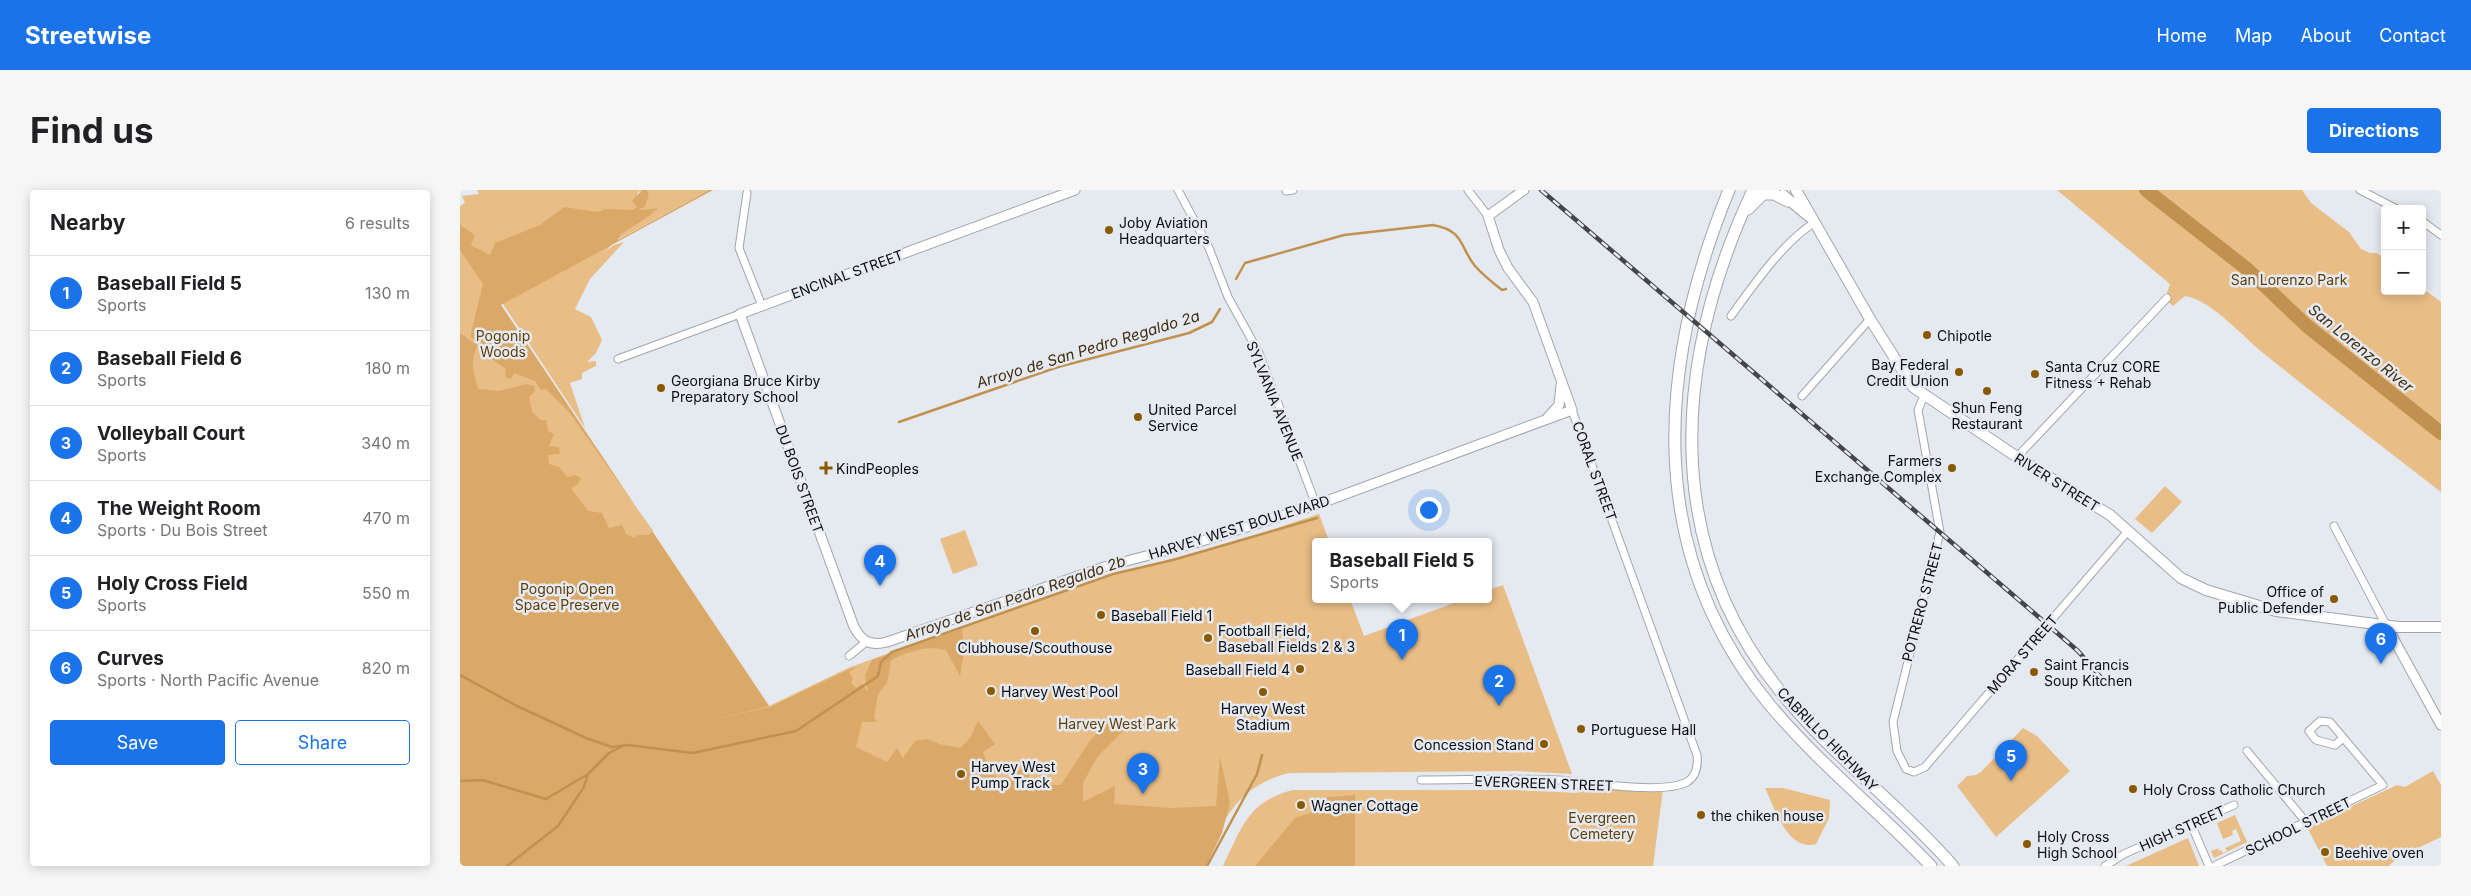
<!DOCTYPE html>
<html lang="en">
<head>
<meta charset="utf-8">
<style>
	:root { --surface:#fff; --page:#f6f6f6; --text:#202124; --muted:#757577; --line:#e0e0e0; --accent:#1a73e8 }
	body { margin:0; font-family:Inter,sans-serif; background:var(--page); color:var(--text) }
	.controls { position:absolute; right:15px; top:15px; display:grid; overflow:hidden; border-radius:5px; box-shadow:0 2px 12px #0003 }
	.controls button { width:45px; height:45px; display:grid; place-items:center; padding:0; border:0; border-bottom:1px solid var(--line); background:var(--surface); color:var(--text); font:25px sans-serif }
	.you { position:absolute; left:968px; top:319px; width:18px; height:18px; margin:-12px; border:4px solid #fff; border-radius:50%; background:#1a73e8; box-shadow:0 0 0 8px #1a73e833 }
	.badge { display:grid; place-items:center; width:32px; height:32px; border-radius:50%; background:var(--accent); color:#fff; font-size:16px; font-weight:700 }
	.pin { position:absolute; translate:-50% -41px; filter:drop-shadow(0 1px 2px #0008) }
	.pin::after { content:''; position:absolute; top:26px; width:18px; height:15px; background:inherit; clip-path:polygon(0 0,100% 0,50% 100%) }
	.popup { position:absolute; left:852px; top:348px; width:180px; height:65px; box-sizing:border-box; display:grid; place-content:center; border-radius:5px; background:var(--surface); filter:drop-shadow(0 1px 4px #0005); font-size:16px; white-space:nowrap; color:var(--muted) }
	.popup b { font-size:19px; color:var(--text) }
	.popup::after { content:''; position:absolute; left:50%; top:100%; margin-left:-10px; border:10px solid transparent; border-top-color:var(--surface) }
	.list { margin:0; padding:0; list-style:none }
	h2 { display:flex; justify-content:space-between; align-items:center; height:65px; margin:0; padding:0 20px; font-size:21px }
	h2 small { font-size:16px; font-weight:400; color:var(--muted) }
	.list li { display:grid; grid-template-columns:32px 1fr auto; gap:15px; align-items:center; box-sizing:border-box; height:75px; padding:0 20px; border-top:1px solid var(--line) }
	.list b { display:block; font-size:19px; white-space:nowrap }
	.list p { margin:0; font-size:16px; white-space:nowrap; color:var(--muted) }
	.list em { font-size:16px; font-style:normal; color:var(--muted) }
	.actions { display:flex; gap:10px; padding:15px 20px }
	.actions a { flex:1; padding:11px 0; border:1px solid var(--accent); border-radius:5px; text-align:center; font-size:18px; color:var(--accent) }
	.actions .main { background:var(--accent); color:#fff }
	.map { position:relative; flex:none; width:1981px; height:676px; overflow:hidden; border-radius:5px }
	header { display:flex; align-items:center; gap:30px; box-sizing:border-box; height:70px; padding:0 25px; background:var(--accent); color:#fff }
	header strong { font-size:24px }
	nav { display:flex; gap:28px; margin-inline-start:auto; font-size:18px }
	.intro { display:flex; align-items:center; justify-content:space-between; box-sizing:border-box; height:120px; padding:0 30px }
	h1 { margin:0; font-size:35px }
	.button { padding:12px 22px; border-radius:5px; background:var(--accent); color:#fff; font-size:18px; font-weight:700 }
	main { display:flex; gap:30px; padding:0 30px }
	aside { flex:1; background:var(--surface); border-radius:5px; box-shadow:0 2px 12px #0003 }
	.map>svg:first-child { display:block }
	.green { fill:#e8bd86 }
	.forest { fill:#daa967 }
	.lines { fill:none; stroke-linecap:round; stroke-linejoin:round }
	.stream { stroke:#c19150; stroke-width:2.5 }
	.river { stroke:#c19150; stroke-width:14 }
	.minor-casing { stroke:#a1a5ac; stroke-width:9 }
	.tertiary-casing { stroke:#a1a5ac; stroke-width:11 }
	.secondary-casing { stroke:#a1a5ac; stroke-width:12 }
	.trunk-casing { stroke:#a1a5ac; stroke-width:13 }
	.minor { stroke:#fff; stroke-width:7 }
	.tertiary { stroke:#fff; stroke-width:9 }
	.secondary { stroke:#fff; stroke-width:10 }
	.trunk { stroke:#fff; stroke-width:11 }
	.rail-casing { stroke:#444649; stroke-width:4.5 }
	.rail { stroke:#e5e9f0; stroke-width:2.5; stroke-dasharray:8; stroke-linecap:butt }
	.poi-dot { fill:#885900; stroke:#e5e9f0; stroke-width:2 }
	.labels { text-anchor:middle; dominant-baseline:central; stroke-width:5; stroke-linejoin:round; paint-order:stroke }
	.poi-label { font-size:14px; fill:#0c0d0f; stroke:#e5e9f0; text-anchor:start }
	.street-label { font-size:14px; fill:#0c0d0f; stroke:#e5e9f0 }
	.park-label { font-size:14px; fill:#5f3e08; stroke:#e5e9f0 }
	.water-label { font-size:15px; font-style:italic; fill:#422d10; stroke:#e5e9f0 }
</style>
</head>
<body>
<header>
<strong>Streetwise</strong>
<nav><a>Home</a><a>Map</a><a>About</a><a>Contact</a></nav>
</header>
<div class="intro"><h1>Find us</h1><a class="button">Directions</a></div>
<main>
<aside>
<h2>Nearby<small>6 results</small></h2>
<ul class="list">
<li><span class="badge">1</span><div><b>Baseball Field 5</b><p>Sports</p></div><em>130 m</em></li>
<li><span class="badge">2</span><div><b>Baseball Field 6</b><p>Sports</p></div><em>180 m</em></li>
<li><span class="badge">3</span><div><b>Volleyball Court</b><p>Sports</p></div><em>340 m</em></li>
<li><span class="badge">4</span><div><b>The Weight Room</b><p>Sports · Du Bois Street</p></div><em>470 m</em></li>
<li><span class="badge">5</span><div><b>Holy Cross Field</b><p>Sports</p></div><em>550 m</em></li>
<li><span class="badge">6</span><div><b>Curves</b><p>Sports · North Pacific Avenue</p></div><em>820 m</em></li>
</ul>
<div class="actions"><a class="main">Save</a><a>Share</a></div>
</aside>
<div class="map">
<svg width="1981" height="676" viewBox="0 0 1981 676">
	<rect width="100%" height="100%" fill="#e5e9f0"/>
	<path class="green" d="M17,0H183L178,2L175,14L178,18L189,4L187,0H249L157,50L158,48L146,61L154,55L164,52L130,89L115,119L131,127L142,150L136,163L127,172L136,171V176L122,183V189L110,193L125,238L43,114L51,106L27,94L309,516L388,478L560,415L641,387L769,354L859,324L869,351H856V409H890L904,446L1005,409H1028V400L1043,395L1112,584L1054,581L829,583C776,596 763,631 743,676L143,555L88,513L32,501L0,486V16L5,13L2,6L19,4Z
		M1597,0H1842L1851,13L1889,42L1901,59L1910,63H1917L1925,69V101H1962V98L1981,112V302C1923,257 1864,212 1807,166C1783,148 1754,111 1725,106L1713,116L1705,109L1710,94Z
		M1705,296L1722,312L1692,343L1675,329Z
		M505,340L518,375L493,384L480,349Z
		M1563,538L1577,546L1610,581L1536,647L1497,596L1507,586L1516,585L1521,582Z
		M1973,581L1981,595V647L1937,668L1929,676H1867L1847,637L1937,595L1945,597Z
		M1115,592L1203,599L1193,676H763C781,639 788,611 833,600H1053L1118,603Z
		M1305,598H1323L1370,610L1369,628L1356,654C1327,662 1315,618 1305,598Z
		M1775,625L1787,652L1754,668L1751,661L1759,658L1758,661L1761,660L1763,663L1767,661L1765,658L1781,651L1776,639L1772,641L1773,645L1763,649L1757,633Z
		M1728,648L1739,676H1666Z"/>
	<path class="forest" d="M182,0H187L189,4L185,17L179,19L182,20L198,18L189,26L160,45L158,50L249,0H253L41,115L309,516L248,531L310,517L392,478H396L389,482L393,488L391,493L396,498L401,494L408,501L405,485L412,470L502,439L504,462L500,486L486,460C464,455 451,461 431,470L427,493L418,504L414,527L417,532H402L396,557L427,572L437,558L443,568L455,551L468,549L479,554L500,558L510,548L518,531L535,554L523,562L531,583L547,595L556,579L568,581L572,603L581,595H601L631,549L654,528L668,536L638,566L623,593V612L655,596L654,614L712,618L756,616L760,567L770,613L762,643L746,676H0V143L18,156C9,170 14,184 18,199L39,201L67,194L74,196L75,201L69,207L72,222L81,230H86L88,241L94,244L89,256L99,257L100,264L88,265L89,274L99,277L107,287L115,285L121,288L118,294L111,298L128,321L142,323L149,338L162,335L166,344L174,348L178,345H189L193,341L109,222L86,199L81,200L75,191L54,183L51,189L45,187L46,179L29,167L24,155L10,147L23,94L0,60V35L15,45L11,55L30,65L35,53L80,35L104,17L138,22L145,19L173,20L177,17L172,11Z
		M895,605V676H795L835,628L865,618L860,608Z"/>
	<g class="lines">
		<path class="stream" d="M776,89L785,73L884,45L973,35C1005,41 999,56 1015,76C1023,85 1033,93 1042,100L1046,99
			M439,232L598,177L729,143L752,132L760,119
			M0,485L57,516L126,548L152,557L167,555L233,563L336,541L418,486L421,472L432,462L653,384L713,370L857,328
			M0,591L22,590L86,609L128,584
			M47,676L98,636L124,597L128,584L149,563L163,556
			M747,676L797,584L802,565"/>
		<path class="river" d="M1686,0L1787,79L1847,136L1981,243"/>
		<g class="minor-casing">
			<path id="minor" d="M718,0L749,58L768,107L799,163L856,315
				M1008,0L1028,26
				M1900,0L1937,19
				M826,1L833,0
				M287,3L279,58L302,116
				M1962,31L1981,45
				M1271,126C1292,97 1324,51 1354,33
				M158,169L280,124
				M1342,206L1410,129
				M1464,206L1458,220L1480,342L1433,532L1437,561L1446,579L1454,582L1465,577L1668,341
				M1557,267L1707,108
				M1874,336L1926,435
				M389,466L406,452
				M1787,561L1846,632
				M961,590C1007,590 1053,588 1098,590C1129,592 1201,605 1227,592C1237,586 1238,575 1237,565L1112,220
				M1731,634L1749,676
				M1645,676L1664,664L1774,615
				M1754,676L1923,595L1870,532L1860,531L1849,541L1856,550L1875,555L1883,548"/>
		</g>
		<g class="tertiary-casing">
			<path id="tertiary" d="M615,0L280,124L394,437C402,452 411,456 427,452L644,377L739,352L856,315L1112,220L1073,112L1048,78L1039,60L1028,26L1064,0
				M1088,227L1099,215L1101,195
				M1926,435L1981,535"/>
		</g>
		<g class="secondary-casing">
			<path id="secondary" d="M1336,0L1410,129L1453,197L1557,267L1650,325L1721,388L1746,400L1816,421L1938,437H1981
				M1323,5L1351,28"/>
		</g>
		<g class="trunk-casing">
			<path id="trunk" d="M1269,0C1198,174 1183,360 1309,514C1358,573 1419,621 1471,676
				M1293,0C1215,166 1199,351 1320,501C1371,565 1439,614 1493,676
				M1288,19L1303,4H1314L1328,11"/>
		</g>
		<use href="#minor" class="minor"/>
		<use href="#tertiary" class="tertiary"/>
		<use href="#secondary" class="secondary"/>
		<use href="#trunk" class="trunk"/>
		<g class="rail-casing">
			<path id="rail" d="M1081,0L1581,429L1618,461L1643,490"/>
		</g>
		<use href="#rail" class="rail"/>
	</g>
	<g class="poi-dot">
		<circle cx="649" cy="40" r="5"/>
		<circle cx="1467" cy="145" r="5"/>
		<circle cx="1499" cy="182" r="5"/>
		<circle cx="1575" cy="184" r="5"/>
		<circle cx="201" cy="198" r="5"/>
		<circle cx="1527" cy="201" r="5"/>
		<circle cx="678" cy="227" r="5"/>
		<path d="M363.5 270.5h5v5h5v5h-5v5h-5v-5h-5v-5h5z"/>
		<circle cx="1492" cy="278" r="5"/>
		<circle cx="1874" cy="409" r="5"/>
		<circle cx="641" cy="425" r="5"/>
		<circle cx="575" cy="441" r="5"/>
		<circle cx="748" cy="448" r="5"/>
		<circle cx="840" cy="479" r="5"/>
		<circle cx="1574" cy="482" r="5"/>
		<circle cx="531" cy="501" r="5"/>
		<circle cx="803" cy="502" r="5"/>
		<circle cx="1121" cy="539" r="5"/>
		<circle cx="1084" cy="554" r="5"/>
		<circle cx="501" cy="584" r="5"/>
		<circle cx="1673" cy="599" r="5"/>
		<circle cx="841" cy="615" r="5"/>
		<circle cx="1241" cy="625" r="5"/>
		<circle cx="1567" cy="654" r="5"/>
		<circle cx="1865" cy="662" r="5"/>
	</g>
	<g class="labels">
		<g class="poi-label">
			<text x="659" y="32">Joby Aviation<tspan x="659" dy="16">Headquarters</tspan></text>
			<text x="1477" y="145">Chipotle</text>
			<text x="1489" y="174" text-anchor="end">Bay Federal<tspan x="1489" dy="16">Credit Union</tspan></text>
			<text x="1585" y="176">Santa Cruz CORE<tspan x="1585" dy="16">Fitness + Rehab</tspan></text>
			<text x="211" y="190">Georgiana Bruce Kirby<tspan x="211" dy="16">Preparatory School</tspan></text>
			<text x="1527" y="217" text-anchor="middle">Shun Feng<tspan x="1527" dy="16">Restaurant</tspan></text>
			<text x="688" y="219">United Parcel<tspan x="688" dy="16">Service</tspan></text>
			<text x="1482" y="270" text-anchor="end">Farmers<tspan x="1482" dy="16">Exchange Complex</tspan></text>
			<text x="376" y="278">KindPeoples</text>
			<text x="1864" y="401" text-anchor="end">Office of<tspan x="1864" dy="16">Public Defender</tspan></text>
			<text x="651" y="425">Baseball Field 1</text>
			<text x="758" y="440">Football Field,<tspan x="758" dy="16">Baseball Fields 2 &amp; 3</tspan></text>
			<text x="575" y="457" text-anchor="middle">Clubhouse/Scouthouse</text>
			<text x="1584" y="474">Saint Francis<tspan x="1584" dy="16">Soup Kitchen</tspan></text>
			<text x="830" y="479" text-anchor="end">Baseball Field 4</text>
			<text x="541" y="501">Harvey West Pool</text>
			<text x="803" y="518" text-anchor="middle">Harvey West<tspan x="803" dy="16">Stadium</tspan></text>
			<text x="1131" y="539">Portuguese Hall</text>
			<text x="1074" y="554" text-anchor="end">Concession Stand</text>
			<text x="511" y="576">Harvey West<tspan x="511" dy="16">Pump Track</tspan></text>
			<text x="1683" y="599">Holy Cross Catholic Church</text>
			<text x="851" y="615">Wagner Cottage</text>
			<text x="1251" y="625">the chiken house</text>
			<text x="1577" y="646">Holy Cross<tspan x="1577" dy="16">High School</tspan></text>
			<text x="1875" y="662">Beehive oven</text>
		</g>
		<g class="street-label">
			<text transform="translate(387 84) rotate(-20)">ENCINAL STREET</text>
			<text transform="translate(815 211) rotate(68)">SYLVANIA AVENUE</text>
			<text transform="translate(1135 281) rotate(70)">CORAL STREET</text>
			<text transform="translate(340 289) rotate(70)">DU BOIS STREET</text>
			<text transform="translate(1597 292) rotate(32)">RIVER STREET</text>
			<text transform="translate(779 337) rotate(-17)">HARVEY WEST BOULEVARD</text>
			<text transform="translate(1462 412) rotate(-75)">POTRERO STREET</text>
			<text transform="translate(1562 464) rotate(-49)">MORA STREET</text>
			<text transform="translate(1368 549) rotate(46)">CABRILLO HIGHWAY</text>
			<text transform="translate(1084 593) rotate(2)">EVERGREEN STREET</text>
			<text transform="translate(1838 636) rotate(-26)">SCHOOL STREET</text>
			<text transform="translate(1722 638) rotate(-24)">HIGH STREET</text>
		</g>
		<g class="park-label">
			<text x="1829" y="89">San Lorenzo Park</text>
			<text x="43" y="145">Pogonip<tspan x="43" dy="16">Woods</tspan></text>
			<text x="107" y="398">Pogonip Open<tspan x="107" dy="16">Space Preserve</tspan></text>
			<text x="657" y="533">Harvey West Park</text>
			<text x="1142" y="627">Evergreen<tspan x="1142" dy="16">Cemetery</tspan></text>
		</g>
		<g class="water-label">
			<text transform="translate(1901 158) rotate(39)">San Lorenzo River</text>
			<text transform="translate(628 159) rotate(-17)">Arroyo de San Pedro Regaldo 2a</text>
			<text transform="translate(555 408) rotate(-19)">Arroyo de San Pedro Regaldo 2b</text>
		</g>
	</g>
</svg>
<div class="controls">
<button>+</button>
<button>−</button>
</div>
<div class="you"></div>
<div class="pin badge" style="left:942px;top:470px">1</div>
<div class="popup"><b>Baseball Field 5</b>Sports</div>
<div class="pin badge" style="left:1039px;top:516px">2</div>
<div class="pin badge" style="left:683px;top:604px">3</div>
<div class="pin badge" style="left:420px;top:396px">4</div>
<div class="pin badge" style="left:1551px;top:591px">5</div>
<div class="pin badge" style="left:1921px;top:474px">6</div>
</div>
</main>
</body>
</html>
